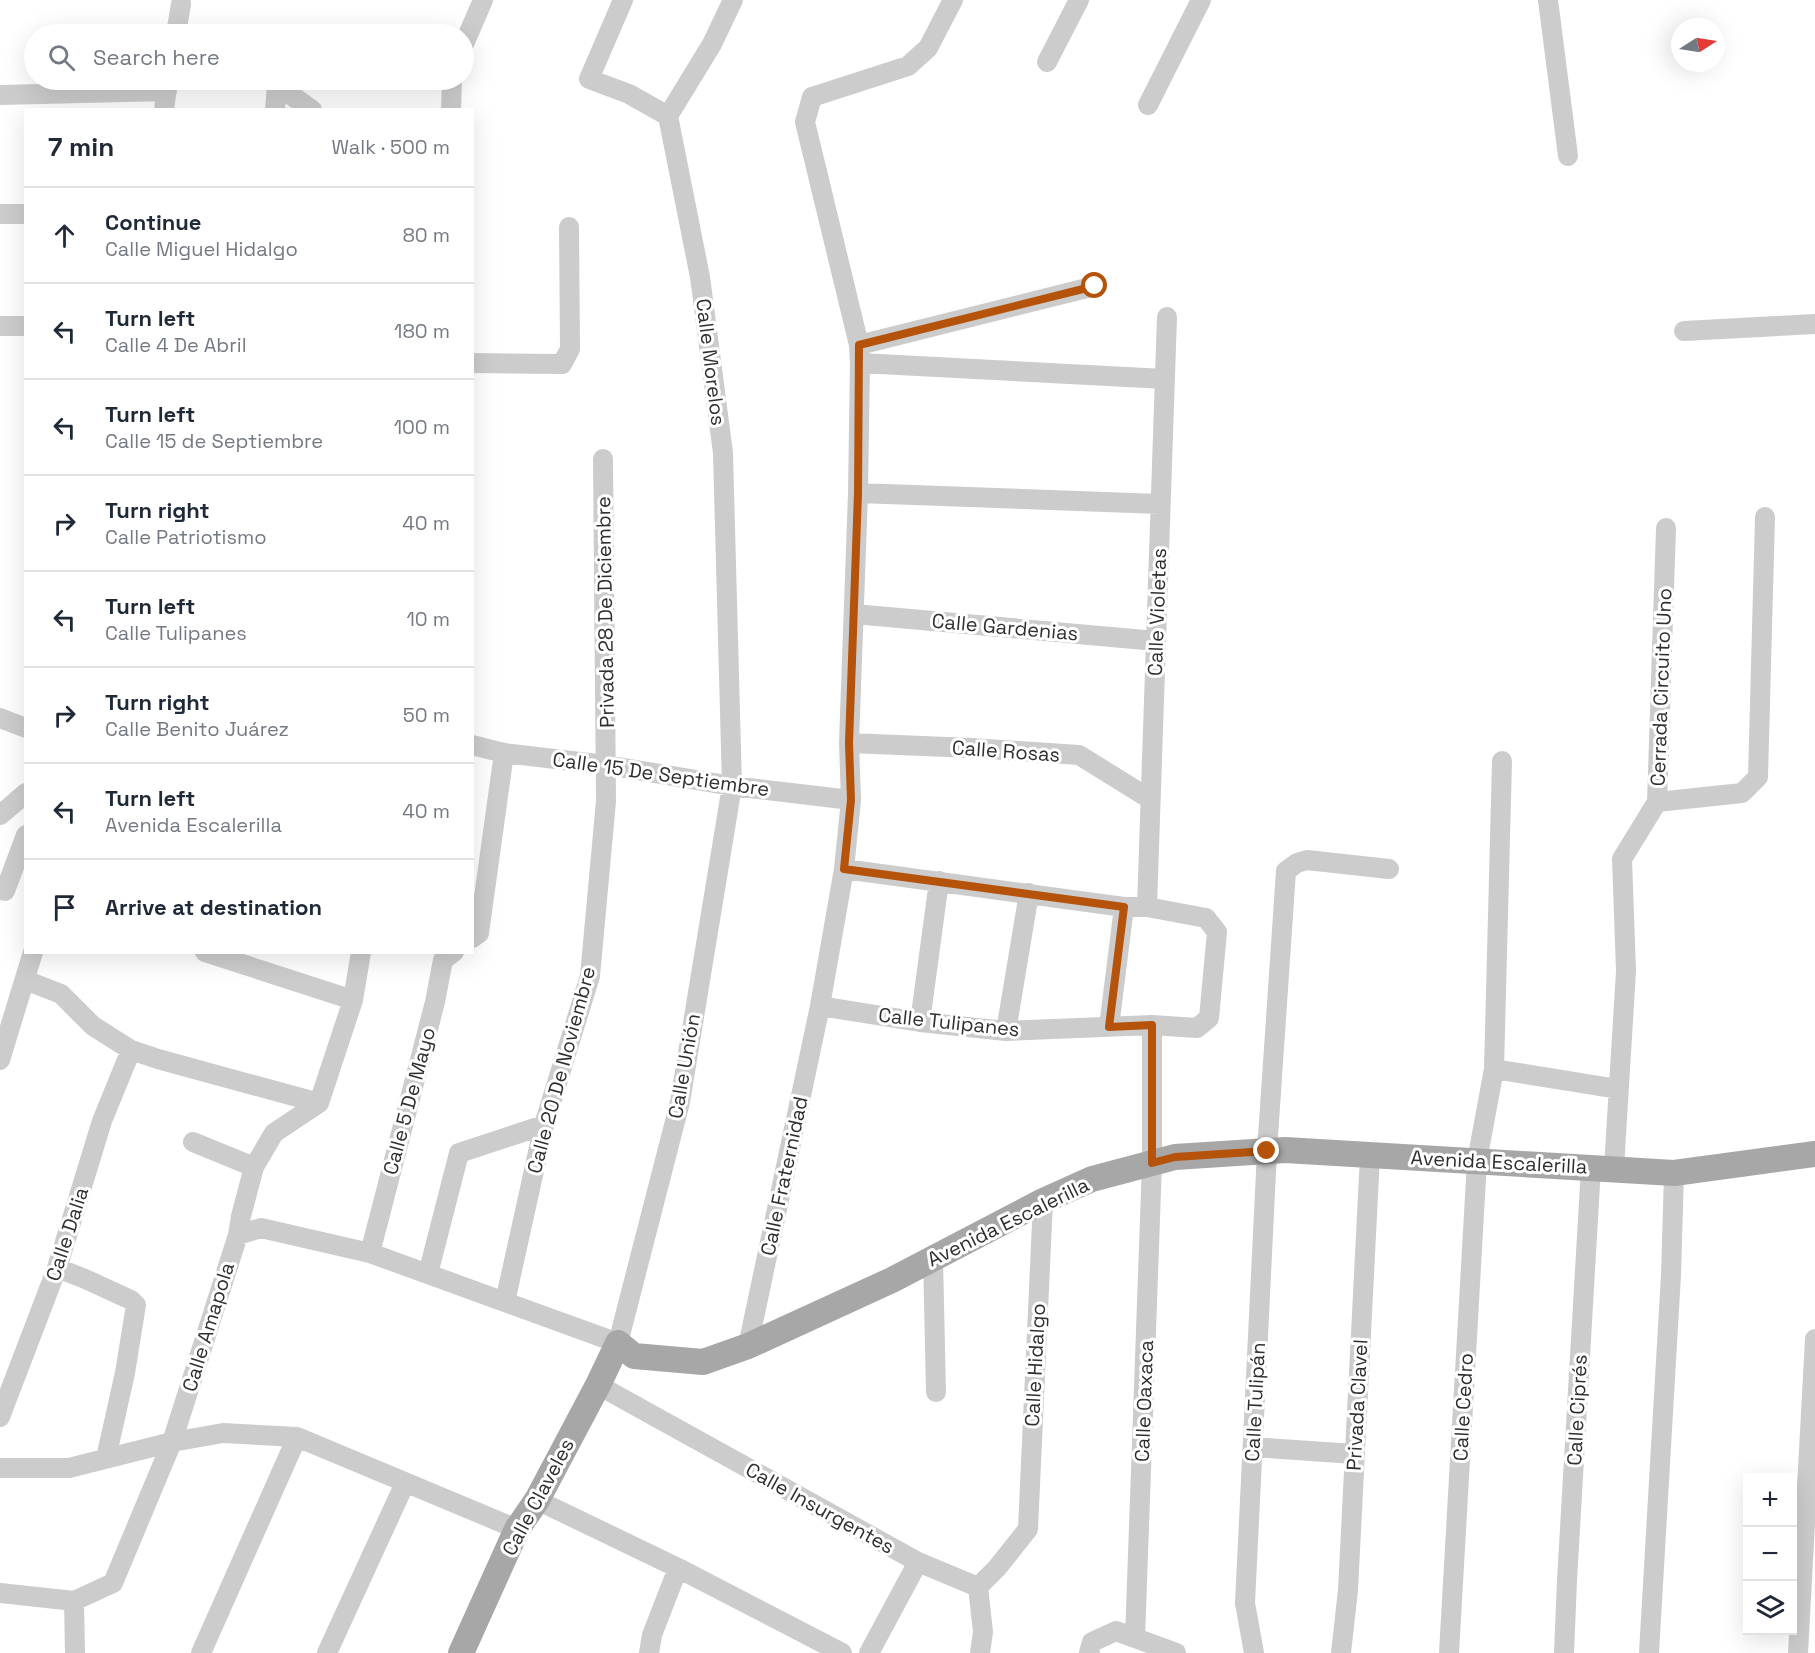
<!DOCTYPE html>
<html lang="en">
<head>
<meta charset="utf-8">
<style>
	:root { --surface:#fff; --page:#f6f6f7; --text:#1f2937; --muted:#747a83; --line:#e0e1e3 }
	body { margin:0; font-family:"Space Grotesk",sans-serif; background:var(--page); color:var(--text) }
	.controls { position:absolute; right:18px; bottom:18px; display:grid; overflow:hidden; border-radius:0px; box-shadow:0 6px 24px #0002 }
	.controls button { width:54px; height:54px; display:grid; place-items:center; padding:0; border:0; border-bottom:2px solid var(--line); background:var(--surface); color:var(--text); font:30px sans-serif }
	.compass { position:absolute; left:1671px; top:18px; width:54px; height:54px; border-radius:50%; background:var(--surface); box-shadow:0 6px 24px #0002; rotate:78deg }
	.stop { position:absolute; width:18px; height:18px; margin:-14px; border:4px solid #b45309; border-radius:50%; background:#fff }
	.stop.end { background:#b45309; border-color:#fff; box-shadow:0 2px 6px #0008 }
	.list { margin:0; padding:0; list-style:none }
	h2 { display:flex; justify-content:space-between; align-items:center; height:78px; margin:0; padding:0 24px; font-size:26px }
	h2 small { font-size:20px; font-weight:400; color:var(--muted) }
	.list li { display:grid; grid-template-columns:39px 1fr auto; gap:18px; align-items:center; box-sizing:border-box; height:96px; padding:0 24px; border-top:2px solid var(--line) }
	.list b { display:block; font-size:22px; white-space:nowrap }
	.list p { margin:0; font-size:20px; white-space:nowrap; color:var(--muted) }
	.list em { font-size:20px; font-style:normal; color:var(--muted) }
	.icon { flex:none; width:33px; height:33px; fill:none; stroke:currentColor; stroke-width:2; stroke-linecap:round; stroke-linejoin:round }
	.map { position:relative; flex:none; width:1815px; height:1653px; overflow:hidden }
	.search { position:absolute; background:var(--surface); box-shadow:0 6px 24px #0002; left:24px; top:24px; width:450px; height:66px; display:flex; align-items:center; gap:15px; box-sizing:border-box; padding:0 21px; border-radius:33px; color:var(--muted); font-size:22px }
	.panel { position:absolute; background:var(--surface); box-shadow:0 6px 24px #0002; left:24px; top:108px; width:450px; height:846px; border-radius:0px }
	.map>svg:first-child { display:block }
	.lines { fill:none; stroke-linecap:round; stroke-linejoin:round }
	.minor { stroke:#ccc; stroke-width:20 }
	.major { stroke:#a7a7a7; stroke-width:26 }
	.route { stroke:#b45309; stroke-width:8 }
	.labels { text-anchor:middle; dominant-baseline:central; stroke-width:6; stroke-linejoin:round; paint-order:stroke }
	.street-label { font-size:20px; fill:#2f2f2f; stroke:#fff }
</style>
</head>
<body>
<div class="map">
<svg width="1815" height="1653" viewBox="0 0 1815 1653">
	<rect width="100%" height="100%" fill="#fff"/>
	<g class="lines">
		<path class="minor" d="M1548,0L1568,156
			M176,34L181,4
			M464,44L483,0
			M1047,62L1079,0
			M277,85L312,110
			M0,95L167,91
			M1148,105L1201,0
			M164,110L168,80
			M275,110L277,85
			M451,110L452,80
			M668,116L712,44L733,0
			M0,214H26
			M0,326H26
			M1684,331L1815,324
			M859,345L1095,286
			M472,363L562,364L570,349L569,227
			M860,363L1165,379
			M858,493L1160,504
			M854,614L1156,641
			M0,718L26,728
			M849,743L972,748L1079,755L1150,799
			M472,745L504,753L606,765L732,786L851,800
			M1657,802L1742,793L1758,777L1765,517
			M0,815L26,793
			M5,891L26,835
			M1147,907L1167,317
			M472,938L479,933L504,753
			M205,952L353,1000
			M25,980L61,994L93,1026L131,1050L158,1059L319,1103
			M820,1006L920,1022L1006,1031L1152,1025L1197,1028L1209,1018L1217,932L1206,918L1147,907H1124L844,869
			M920,1022L939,881
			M1109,1027L1124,907
			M1006,1031L1029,893
			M0,1060L33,952
			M1494,1069L1502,761
			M193,1142L254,1167
			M1614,1168L1626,971L1622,859L1657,802L1666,528
			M238,1235L241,1216L254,1167L274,1133L319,1103L353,1000L361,952
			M370,1253L435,1002L443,960L454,952
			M933,1258L936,1392
			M57,1268L83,1278L131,1300L136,1305L125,1373L106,1458
			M428,1274L459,1153L544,1125
			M505,1302L544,1125L590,976L606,801L603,459
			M748,1346L820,1006L844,869L851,800L849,743L858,493L860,363L859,345L805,122L812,97L908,66L928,48L953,0
			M598,1385L918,1562L978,1587L997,1568L1028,1529L1043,1201
			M0,1417L57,1268L102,1121L131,1050
			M1253,1447L1354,1454
			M0,1468H69L172,1442L223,1433L297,1437L517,1529
			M537,1500L678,1568L842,1653
			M978,1587L983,1632L980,1653
			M0,1593L74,1601
			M74,1601L113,1583L172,1442L238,1235L261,1228L370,1253L618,1343L680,1102L732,786L723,453L700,277L668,116L629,94L589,79L623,0
			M74,1601L75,1653
			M1135,1638L1152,1163V1025
			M201,1653L297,1437
			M327,1653L405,1483
			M649,1653L652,1635L678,1568
			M869,1653L918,1562
			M1089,1653L1092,1642L1116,1631L1176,1653
			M1254,1653L1245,1603L1267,1151L1286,871L1297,863L1307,860L1389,869
			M1341,1653L1348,1590L1370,1156
			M1449,1653L1477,1161L1494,1069L1618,1089
			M1564,1653L1567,1580L1591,1167
			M1649,1653L1671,1275L1674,1173
			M1798,1653L1815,1339"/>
		<path class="major" d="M461,1653L517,1529L537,1500L598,1385L618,1343L634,1356L703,1362L748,1346L892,1280L1043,1201L1092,1179L1175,1157L1285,1150L1674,1173L1815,1154"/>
	</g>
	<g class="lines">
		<path class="route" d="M1095,286L859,345L858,493L849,743L851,800L844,869L1124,907L1109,1027L1152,1025V1163L1175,1157L1267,1151"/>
	</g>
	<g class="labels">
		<g class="street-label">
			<text transform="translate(711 362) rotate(83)">Calle Morelos</text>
			<text transform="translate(605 612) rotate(-91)">Privada 28 De Diciembre</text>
			<text transform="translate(1157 612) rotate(-88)">Calle Violetas</text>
			<text transform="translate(1005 627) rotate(5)">Calle Gardenias</text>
			<text transform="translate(1661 687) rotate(-88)">Cerrada Circuito Uno</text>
			<text transform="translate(1006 751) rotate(4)">Calle Rosas</text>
			<text transform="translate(661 774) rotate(8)">Calle 15 De Septiembre</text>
			<text transform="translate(949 1022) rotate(6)">Calle Tulipanes</text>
			<text transform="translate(684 1066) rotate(-80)">Calle Unión</text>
			<text transform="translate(561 1070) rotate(-75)">Calle 20 De Noviembre</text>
			<text transform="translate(409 1101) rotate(-75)">Calle 5 De Mayo</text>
			<text transform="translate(1499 1162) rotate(3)">Avenida Escalerilla</text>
			<text transform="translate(784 1176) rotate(-78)">Calle Fraternidad</text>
			<text transform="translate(1008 1222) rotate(-26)">Avenida Escalerilla</text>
			<text transform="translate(67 1234) rotate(-72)">Calle Dalia</text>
			<text transform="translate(208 1327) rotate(-73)">Calle Amapola</text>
			<text transform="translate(1035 1365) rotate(-87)">Calle Hidalgo</text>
			<text transform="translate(1144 1401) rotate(-88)">Calle Oaxaca</text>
			<text transform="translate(1255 1402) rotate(-87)">Calle Tulipán</text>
			<text transform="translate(1357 1405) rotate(-87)">Privada Clavel</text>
			<text transform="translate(1463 1407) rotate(-87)">Calle Cedro</text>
			<text transform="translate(1577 1410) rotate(-87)">Calle Ciprés</text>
			<text transform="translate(538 1497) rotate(-62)">Calle Claveles</text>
			<text transform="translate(820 1508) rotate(29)">Calle Insurgentes</text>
		</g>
	</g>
</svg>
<div class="controls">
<button>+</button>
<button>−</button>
<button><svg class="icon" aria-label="layers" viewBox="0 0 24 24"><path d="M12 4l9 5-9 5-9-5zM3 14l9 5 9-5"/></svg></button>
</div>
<svg class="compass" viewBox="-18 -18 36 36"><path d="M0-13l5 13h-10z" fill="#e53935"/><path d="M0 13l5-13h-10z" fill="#747a83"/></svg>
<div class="stop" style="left:1095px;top:286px"></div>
<div class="stop end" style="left:1267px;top:1151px"></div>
<div class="search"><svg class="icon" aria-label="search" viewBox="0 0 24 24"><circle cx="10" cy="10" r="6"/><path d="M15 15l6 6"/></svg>Search here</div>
<section class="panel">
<h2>7 min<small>Walk · 500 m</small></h2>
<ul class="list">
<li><svg class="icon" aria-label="ahead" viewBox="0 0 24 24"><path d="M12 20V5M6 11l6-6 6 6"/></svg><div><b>Continue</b><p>Calle Miguel Hidalgo</p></div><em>80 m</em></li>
<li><svg class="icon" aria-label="left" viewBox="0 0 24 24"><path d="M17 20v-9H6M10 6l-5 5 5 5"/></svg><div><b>Turn left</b><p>Calle 4 De Abril</p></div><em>180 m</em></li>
<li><svg class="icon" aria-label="left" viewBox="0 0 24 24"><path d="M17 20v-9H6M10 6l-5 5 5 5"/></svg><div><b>Turn left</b><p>Calle 15 de Septiembre</p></div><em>100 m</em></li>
<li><svg class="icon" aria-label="right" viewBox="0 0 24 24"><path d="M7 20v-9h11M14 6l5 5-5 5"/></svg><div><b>Turn right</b><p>Calle Patriotismo</p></div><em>40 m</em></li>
<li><svg class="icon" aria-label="left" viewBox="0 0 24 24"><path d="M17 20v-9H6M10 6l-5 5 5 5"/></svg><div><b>Turn left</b><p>Calle Tulipanes</p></div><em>10 m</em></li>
<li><svg class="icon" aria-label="right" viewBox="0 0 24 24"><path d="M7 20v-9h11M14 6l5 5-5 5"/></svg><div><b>Turn right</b><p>Calle Benito Juárez</p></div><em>50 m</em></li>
<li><svg class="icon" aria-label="left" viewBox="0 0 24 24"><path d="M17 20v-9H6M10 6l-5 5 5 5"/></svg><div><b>Turn left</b><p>Avenida Escalerilla</p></div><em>40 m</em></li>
<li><svg class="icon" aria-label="arrive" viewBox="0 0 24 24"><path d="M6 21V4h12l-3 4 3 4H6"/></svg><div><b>Arrive at destination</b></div></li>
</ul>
</section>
</div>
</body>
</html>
